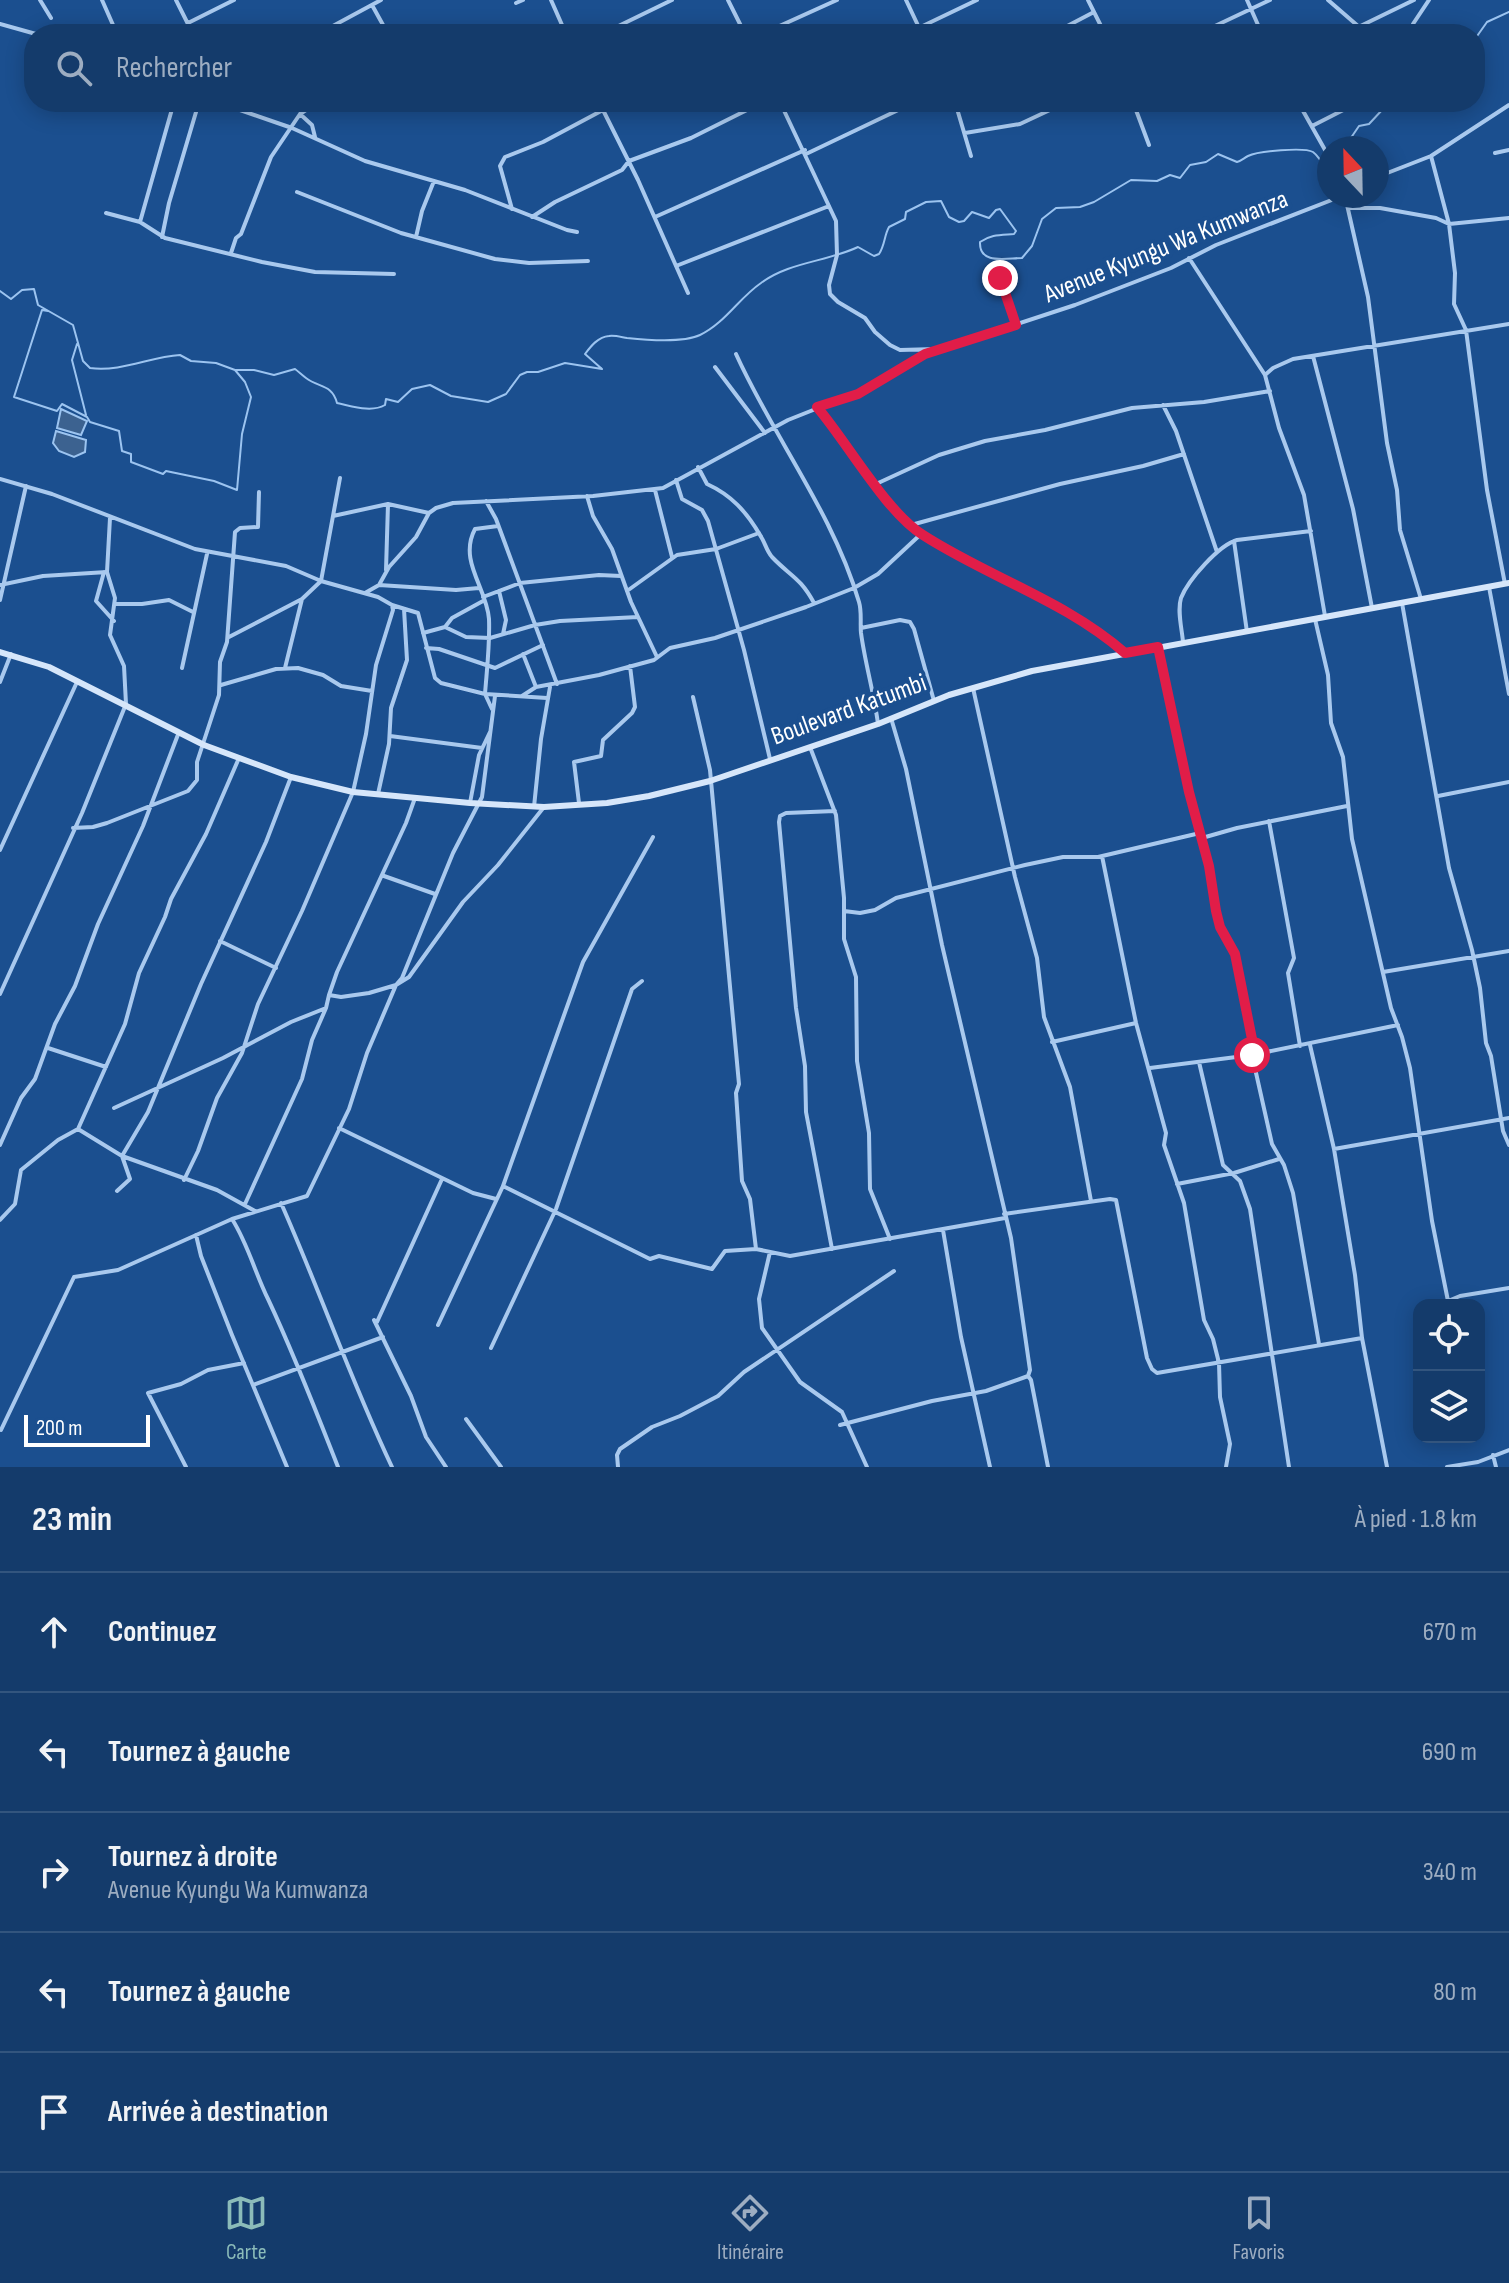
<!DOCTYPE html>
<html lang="fr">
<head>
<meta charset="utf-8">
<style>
	:root { --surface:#143b6b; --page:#214673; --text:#f1f3f6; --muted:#9dadc1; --line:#33557e; --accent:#8bbbb9 }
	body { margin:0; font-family:"Sofia Sans Condensed",sans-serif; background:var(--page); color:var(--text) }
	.controls { position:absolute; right:24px; bottom:24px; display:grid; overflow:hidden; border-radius:16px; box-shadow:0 4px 20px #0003 }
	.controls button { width:72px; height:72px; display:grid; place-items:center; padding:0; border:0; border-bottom:2px solid var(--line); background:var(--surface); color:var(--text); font:40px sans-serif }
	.compass { position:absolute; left:1317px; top:136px; width:72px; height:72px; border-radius:50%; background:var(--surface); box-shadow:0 4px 20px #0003; rotate:338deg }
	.scale { position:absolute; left:24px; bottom:20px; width:126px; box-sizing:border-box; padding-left:8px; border:4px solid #fff; border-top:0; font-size:22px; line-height:28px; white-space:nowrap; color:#fff; -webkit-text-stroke:6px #1b4f8f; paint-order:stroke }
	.stop { position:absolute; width:24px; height:24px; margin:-18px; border:6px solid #e11d48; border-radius:50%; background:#fff }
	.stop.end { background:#e11d48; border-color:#fff; box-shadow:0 2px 8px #0008 }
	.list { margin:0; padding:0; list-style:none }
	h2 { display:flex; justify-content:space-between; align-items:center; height:104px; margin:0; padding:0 32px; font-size:34px }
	h2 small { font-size:26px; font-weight:400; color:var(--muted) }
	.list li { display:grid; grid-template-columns:52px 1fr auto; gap:24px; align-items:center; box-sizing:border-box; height:120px; padding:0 32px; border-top:2px solid var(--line) }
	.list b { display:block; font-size:30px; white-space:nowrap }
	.list p { margin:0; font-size:26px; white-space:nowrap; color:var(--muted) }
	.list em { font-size:26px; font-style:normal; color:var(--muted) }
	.icon { flex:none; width:44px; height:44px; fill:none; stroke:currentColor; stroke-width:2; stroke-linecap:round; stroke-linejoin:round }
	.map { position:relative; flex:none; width:1509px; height:1467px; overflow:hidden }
	.search { position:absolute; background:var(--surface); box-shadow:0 4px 20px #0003; left:24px; right:24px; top:24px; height:88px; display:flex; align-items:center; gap:20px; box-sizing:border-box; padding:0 28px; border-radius:32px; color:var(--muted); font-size:30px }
	.sheet { height:704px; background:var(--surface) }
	nav { display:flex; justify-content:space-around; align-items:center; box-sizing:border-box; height:112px; border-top:2px solid var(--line); background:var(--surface); font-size:22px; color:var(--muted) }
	nav a { display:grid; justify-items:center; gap:4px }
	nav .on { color:var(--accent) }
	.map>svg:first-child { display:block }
	.water { fill:#3c6290; stroke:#9cc4f0; stroke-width:2 }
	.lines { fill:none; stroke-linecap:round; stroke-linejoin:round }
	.stream { stroke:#9cc4f0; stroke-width:2 }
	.street { stroke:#a9c9ee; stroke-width:4 }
	.secondary { stroke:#d6e6fa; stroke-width:6 }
	.route { stroke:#e11d48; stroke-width:10 }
	.labels { text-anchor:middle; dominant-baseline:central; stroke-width:8; stroke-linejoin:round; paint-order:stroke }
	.street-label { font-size:26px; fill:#fff; stroke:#1b4f8f }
</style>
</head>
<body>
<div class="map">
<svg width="1509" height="1467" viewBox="0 0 1509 1467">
	<rect width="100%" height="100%" fill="#1b4f8f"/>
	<path class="water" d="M61,409L87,421L81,435L57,428Z
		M56,431L86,440L85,452L74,457L59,451L53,443Z"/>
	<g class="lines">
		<path class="stream" d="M1475,39L1487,22L1509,12
			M1344,148L1359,126L1369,124L1383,109L1400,107L1410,102
			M0,291L11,299L22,290L34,289L38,305L73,325L83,361L90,368C122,372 149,357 180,355L191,361L216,363L235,370H254L274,375L295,369C299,372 302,375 306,378C319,388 332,384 337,403C352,406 371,413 385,405L386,399L398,402L412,389L430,385L451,396L488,402L506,394L520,375L527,372H538L565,363L602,369L585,354C591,346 598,337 609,336C614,335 621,337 627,338C646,340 683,343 700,335C725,323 739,298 761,283C789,262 826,262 858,247L874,256L879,254C885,245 884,236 889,227L905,219L906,212L926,202L941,201L949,217L959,222L964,221L972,212L989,218L996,210L1000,209L1016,231L1014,234C1001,235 991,234 980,242C979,265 1006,258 1022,258L1032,246L1042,219L1056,208L1080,207L1094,202L1131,180L1157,181L1170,175L1180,178L1190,165L1206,162L1218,154L1237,162C1241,161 1244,158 1248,156C1258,151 1304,147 1313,152C1320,157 1319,162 1327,165L1329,161
			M48,311L42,310L14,397L57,411L62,404L87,417L90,422L119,431L122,451L131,454V462L163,474L166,471L214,481L237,490L242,434L251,397L245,382L235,370
			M77,344L72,360L86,415"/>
		<path class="street" d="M40,0L51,18
			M102,0L117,34
			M176,0L193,34
			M551,0L566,34
			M728,0L745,34
			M906,0L922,34
			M1088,0L1105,34
			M1247,0L1262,34
			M1328,0L1358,26
			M516,3L523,0
			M372,5L388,34
			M188,23L234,0
			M0,24L36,34
			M318,34L381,0
			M602,34L672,0
			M762,34L837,0
			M906,34L977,0
			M1052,34L1094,12
			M1198,34L1270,0
			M1344,34L1414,0
			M1416,34L1413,24L1429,0
			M217,102L292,128L365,161L465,190L567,230L577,232
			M437,102L461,106L471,102
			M599,102L638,180L688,293
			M780,102L836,221L837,255L829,285L830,294L838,302L865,318L875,332L890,345L900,350L936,349
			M955,102L971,156
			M1133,102L1149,145
			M1298,102L1329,157
			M300,114L312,125L315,137
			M1312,126L1359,102
			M965,133L1020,124L1067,102
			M1495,153L1509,150
			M806,154L915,102
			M1431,156L1449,224L1455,273L1454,304L1466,330L1487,490L1505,584
			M1377,177L1431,156L1509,105
			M297,192L401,233L495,259L529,263L588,261
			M1345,196L1368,297L1387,443L1397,490L1400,530L1421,599
			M1349,208H1380L1436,218L1449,224L1509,218
			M512,209L500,166L505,157L543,142L618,102
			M106,213L140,222L165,238L262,262L315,272L394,274
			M532,217L555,202L622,170L629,161L691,138L763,102
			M655,217L805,150
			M140,222L174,102
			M162,237L169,203L199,102
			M416,237L422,211L434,181
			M231,253L236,238L241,234L271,157L300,114L318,102
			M1189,258L1265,375L1279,428L1304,495L1325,616
			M676,266L829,206
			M1000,278L1016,325
			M736,354C774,438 833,513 859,602C862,612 860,623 861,633C865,663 874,693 878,724
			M1313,356L1353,509L1372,608
			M715,367L765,433
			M1265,375L1273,368L1293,359L1509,324
			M1163,405L1176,431L1217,552
			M817,407C846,442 886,512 923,535C988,577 1067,601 1125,653
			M698,467L707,484C731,495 746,511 760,535C765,542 766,550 772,557C790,576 800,577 814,603
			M0,479L52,494L195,549L286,566L321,581L378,597L392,605L418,613L435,678L441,683L485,694L492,709
			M676,480L682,499L702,510L708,521L744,650L770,759
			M876,484L939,455L985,441L1045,430L1132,408L1204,402L1270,391
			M655,490L672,557
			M587,496L593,516L612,549L631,602L657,657
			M486,501L496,519L557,684
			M333,516L388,504L429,513
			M911,525L1060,484L1143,466L1184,454
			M498,526L475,529C458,561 487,588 489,619C490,644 487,668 485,694L547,698
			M1234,541L1247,632
			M386,570L388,504
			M104,572L96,601L114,621
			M0,585L43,576L107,572
			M379,585L456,590L479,588
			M1489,587L1509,694
			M499,591L506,620L503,634
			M627,591L677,555L716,549L759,533
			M365,593L379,585L389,567L416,537L429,513L436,508L453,503L593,496L663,488L788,420L871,387L925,354L1075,305L1171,268L1216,245L1342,196
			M483,597L520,583L599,575L621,576
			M0,600L26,486
			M1402,603L1449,868L1472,950L1480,988L1486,1043L1491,1056L1503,1131L1509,1145
			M115,604H142L169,600L193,612
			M1315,619L1328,675L1331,723L1343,757L1352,839L1391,1008L1402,1037L1410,1068L1432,1221L1448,1301L1460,1296L1509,1288
			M445,627L466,637L490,638L535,625L560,621L638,617
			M861,628L900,620L910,622L914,629L934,701
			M423,633L445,627L452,618L483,601
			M229,637L302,599L321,581L340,478
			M1183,642C1182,629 1177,611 1181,598C1188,580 1219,545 1237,540L1311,531
			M426,648L439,649L495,668L543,645
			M1158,649L1189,792L1209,866L1216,911L1237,965L1244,1011L1253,1044L1252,1055L1272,1144L1284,1165L1293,1193L1319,1344
			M523,654L536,687
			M182,668L207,554
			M285,668L302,599
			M0,682L11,654
			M221,685L276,669L298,668L323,675L341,686L372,691
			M973,688L1015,877L1037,958L1044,1017L1070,1087L1091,1201
			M522,696L536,687L599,675L654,660L670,648L715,638L806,607L854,588L878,574L921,534
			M693,697L710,770L739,1084L736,1093L742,1181L750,1199L756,1249
			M891,718L906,769L942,945L1011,1238L1030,1370L1028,1376L1031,1380L1048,1467
			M390,736L482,748
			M810,747L836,815L844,898V939L856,977L857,1061L869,1133L870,1189L890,1239
			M378,794L389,744L391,708L407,660L404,609
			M1438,796L1509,782
			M470,803L479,755L490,732
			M579,803L574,762L601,756L603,740L632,713L635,707L630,666
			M534,807L541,739L550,687
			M1269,821L1294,958L1288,973L1300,1046
			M73,828L93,827L107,823L188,791L197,780V762L219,695L220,662L227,642L235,532L240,528L258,527L259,492
			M1202,838L1237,828L1347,806
			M0,850L77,682
			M1102,856L1136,1023L1166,1133L1164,1145L1184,1203L1204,1320L1213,1339L1219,1363L1220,1397L1230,1444L1226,1467
			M384,876L435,894
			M844,911L860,913L875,910L896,898L1025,865L1063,857H1098L1200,833
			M220,941L276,968
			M1383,972L1509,951
			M0,994L82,813L126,704L124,666L110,635L115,598L107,572L110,518
			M329,995L337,972L406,823L415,798
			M1052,1042L1136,1023
			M1310,1045L1334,1149L1355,1275L1362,1338L1387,1467
			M48,1048L106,1067
			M1199,1062L1223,1165L1240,1181L1250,1209L1289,1467
			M1150,1068L1252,1055L1398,1025
			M114,1108L223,1058L291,1022L326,1008L329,995L341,997L369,993L396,985L409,977L463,902L498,865L544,807
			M339,1128L473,1193L496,1199
			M78,1129L122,1156L217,1190L255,1211
			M0,1145L21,1098L35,1079L55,1024L75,986L98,924L143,826L179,732
			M1334,1149L1509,1118
			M184,1180L198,1151L217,1098L242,1053L258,1004L302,911L353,792L366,734L376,665L393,610L392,605
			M1177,1184L1234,1173L1279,1159
			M503,1186L650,1259L659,1256L712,1269L725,1251L756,1249L790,1256L1005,1218
			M117,1191L130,1179L122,1156L148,1112L201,984L266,842L291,777
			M281,1203C320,1291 351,1381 392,1467
			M245,1204L302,1079L312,1040L326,1008
			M1004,1214L1110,1199L1116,1200L1147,1358L1152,1369L1157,1373L1362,1338
			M232,1219C248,1244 255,1273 268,1299C294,1354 316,1411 338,1467
			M0,1220L15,1204L21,1170L58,1140L78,1129L125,1024L139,973L165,917L171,899L206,834L239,758
			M943,1230L961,1337L990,1467
			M196,1235L201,1256L232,1335L287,1467
			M832,1249L806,1112L805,1066L796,1008L779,822L780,816L786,813L835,811
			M770,1252L759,1299L762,1328L800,1382L842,1412L867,1467
			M374,1320L411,1396L426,1437L446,1467
			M377,1322L442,1179
			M438,1325L503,1186L583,962L653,837
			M491,1348L556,1209L632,989L642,981
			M253,1385L383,1337
			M466,1419L501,1467
			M840,1425L932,1401L986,1391L1028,1376
			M1,1430L74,1277L118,1270L232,1219L307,1196L349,1109L367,1053L396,985L402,978L453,853L482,797L495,696
			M1493,1455L1496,1467
			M186,1467L148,1393L181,1384L208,1370L244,1363
			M618,1467L617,1455L620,1449L652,1427L680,1416L718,1396L744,1372L894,1271
			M1447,1467L1478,1462L1509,1450"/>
		<path class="secondary" d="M0,652L49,667L204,745L291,777L353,792L470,803L544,807L607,803L649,796L710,781L878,724L949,695L1032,671L1509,583"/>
	</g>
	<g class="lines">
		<path class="route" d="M1000,278L1016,325L925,354L858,394L817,407C847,442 886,512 923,535C988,577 1066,601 1125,653L1158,647L1189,792L1209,866L1216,911L1220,927L1235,954L1253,1044L1252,1055"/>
	</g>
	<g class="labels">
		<g class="street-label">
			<text transform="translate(1166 247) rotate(-22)">Avenue Kyungu Wa Kumwanza</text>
			<text transform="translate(849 710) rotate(-20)">Boulevard Katumbi</text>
		</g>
	</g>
</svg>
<div class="controls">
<button><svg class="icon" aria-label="locate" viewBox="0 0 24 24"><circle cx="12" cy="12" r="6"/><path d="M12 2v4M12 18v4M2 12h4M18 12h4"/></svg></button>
<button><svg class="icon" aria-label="layers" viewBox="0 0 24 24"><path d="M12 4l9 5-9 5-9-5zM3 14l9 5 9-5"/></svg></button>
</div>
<svg class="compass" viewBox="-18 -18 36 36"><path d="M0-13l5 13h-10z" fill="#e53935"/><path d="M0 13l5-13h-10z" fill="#9dadc1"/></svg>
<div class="scale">200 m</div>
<div class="stop" style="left:1252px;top:1055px"></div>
<div class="stop end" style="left:1000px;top:278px"></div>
<div class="search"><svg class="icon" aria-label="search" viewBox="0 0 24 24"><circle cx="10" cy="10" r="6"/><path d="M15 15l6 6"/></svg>Rechercher</div>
</div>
<section class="sheet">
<h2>23 min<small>À pied · 1.8 km</small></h2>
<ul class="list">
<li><svg class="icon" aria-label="ahead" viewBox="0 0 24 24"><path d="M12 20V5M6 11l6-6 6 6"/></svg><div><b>Continuez</b></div><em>670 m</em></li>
<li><svg class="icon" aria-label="left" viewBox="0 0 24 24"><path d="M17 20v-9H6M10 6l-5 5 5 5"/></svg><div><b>Tournez à gauche</b></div><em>690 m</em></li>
<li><svg class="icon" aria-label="right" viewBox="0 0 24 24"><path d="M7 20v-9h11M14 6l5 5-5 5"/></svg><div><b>Tournez à droite</b><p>Avenue Kyungu Wa Kumwanza</p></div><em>340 m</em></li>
<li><svg class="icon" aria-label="left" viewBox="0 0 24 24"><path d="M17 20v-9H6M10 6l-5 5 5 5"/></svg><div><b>Tournez à gauche</b></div><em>80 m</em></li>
<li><svg class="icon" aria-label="arrive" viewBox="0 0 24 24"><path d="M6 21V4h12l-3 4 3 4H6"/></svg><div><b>Arrivée à destination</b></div></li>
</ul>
</section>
<nav>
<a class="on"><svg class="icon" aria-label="map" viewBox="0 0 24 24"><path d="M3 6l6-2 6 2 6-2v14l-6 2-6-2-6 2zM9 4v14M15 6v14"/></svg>Carte</a>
<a><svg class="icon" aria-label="directions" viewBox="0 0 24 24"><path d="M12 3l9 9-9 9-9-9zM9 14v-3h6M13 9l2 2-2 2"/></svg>Itinéraire</a>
<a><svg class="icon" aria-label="saved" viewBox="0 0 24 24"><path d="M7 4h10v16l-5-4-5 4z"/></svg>Favoris</a>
</nav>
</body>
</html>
